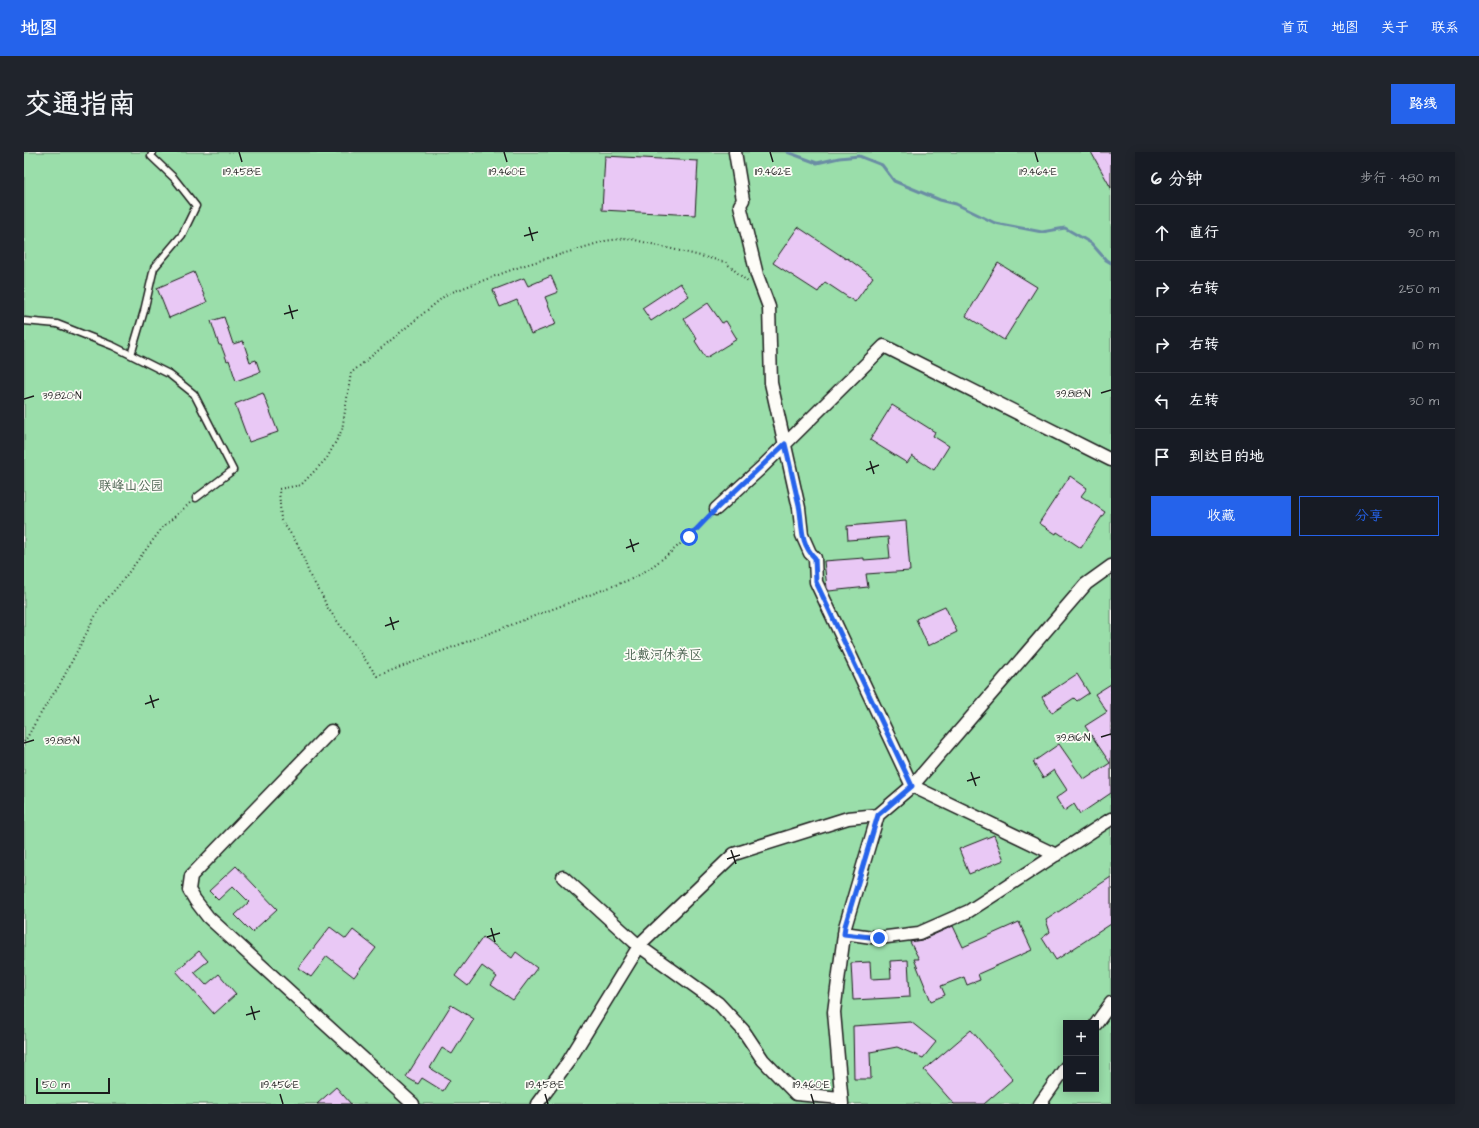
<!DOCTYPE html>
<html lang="zh">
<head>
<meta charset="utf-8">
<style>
	:root { --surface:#171b24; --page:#20242c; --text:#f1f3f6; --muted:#9ea1a6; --line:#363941; --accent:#2563eb }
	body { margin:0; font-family:"Architects Daughter","LXGW WenKai TC",sans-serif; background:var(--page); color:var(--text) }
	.controls { position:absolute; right:12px; bottom:12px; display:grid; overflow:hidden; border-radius:0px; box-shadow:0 2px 10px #0003 }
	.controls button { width:36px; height:36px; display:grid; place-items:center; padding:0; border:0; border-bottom:1px solid var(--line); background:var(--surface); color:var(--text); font:20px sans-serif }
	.scale { position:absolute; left:12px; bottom:10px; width:74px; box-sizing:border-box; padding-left:4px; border:2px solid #1c1c1c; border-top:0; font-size:11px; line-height:14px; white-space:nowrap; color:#1c1c1c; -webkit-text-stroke:3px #fdfcf7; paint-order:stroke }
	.stop { position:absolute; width:12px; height:12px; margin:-9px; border:3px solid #2563eb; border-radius:50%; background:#fff }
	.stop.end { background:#2563eb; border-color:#fff; box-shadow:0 1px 4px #0008 }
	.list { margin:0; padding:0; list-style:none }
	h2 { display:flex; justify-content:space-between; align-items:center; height:52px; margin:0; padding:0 16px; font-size:17px }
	h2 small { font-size:13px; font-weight:400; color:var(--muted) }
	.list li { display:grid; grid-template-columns:26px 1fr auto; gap:12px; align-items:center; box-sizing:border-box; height:56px; padding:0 16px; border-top:1px solid var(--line) }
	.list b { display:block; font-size:15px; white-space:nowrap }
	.list em { font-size:13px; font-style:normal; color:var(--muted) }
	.actions { display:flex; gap:8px; padding:12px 16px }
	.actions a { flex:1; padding:9px 0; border:1px solid var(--accent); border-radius:0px; text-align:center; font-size:14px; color:var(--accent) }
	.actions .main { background:var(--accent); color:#fff }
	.icon { flex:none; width:22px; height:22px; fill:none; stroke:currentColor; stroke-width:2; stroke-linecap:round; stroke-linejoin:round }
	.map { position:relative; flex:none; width:1087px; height:952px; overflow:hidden; border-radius:0px }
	header { display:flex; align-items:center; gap:24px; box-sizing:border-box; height:56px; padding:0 20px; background:var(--accent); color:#fff }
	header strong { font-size:19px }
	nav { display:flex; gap:22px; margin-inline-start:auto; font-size:14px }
	.intro { display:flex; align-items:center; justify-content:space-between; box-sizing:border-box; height:96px; padding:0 24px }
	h1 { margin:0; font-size:28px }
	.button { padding:10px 18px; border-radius:0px; background:var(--accent); color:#fff; font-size:14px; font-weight:700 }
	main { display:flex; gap:24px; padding:0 24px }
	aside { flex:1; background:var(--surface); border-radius:0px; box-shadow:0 2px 10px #0003 }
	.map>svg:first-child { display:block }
	.green { fill:#9adeaa; stroke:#5b7d63; fill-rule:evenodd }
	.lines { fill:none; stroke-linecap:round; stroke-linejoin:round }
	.stream { stroke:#6a8da4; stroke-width:3 }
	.building { fill:#e9c8f5; stroke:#1c1c1c }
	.service-casing { stroke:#1c1c1c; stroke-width:9 }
	.minor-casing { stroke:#1c1c1c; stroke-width:15 }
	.path { stroke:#1c1c1c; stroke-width:2; stroke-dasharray:1 3; stroke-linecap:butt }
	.service { stroke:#fdfcf7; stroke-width:6 }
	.minor { stroke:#fdfcf7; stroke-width:12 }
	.route { stroke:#2563eb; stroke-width:5 }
	.ticks { fill:none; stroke:#1c1c1c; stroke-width:1.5 }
	.labels { text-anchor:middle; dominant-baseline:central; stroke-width:3.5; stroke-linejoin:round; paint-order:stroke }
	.park-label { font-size:13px; fill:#48604e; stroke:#fdfcf7 }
	.ticks-label { font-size:10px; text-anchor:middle; fill:#1c1c1c; stroke:#fdfcf7; stroke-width:3.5; stroke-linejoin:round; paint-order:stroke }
</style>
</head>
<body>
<header>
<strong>地图</strong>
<nav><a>首页</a><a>地图</a><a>关于</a><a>联系</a></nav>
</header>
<div class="intro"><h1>交通指南</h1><a class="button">路线</a></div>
<main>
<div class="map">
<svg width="1087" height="952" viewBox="0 0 1087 952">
	<rect width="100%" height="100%" fill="#fdfcf7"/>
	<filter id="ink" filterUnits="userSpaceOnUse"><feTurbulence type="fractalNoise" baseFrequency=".025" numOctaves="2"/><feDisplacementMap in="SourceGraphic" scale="8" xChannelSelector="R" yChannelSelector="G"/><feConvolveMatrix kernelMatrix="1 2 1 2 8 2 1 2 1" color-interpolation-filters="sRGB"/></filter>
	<g filter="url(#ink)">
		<path class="green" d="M0,0H1087V952H0ZM1042,871H1072V937H1042Z"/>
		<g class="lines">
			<path class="stream" d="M763,0L793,11L815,6L835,4L858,13L870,29L916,48L932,52L971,71L1018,80L1041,76L1067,91L1082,108L1087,111"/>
		</g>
		<path class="building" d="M1067,0H1087V36Z
			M581,4L674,9L671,63L578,58Z
			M774,75L822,107L823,106L849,125L831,150L801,130L794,140L749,111Z
			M974,111L1013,135L980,188L942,164Z
			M170,120L183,150L145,166L133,136Z
			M527,124L534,140L521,145L532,172L507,182L493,148L476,155L469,138L500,126L504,134Z
			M656,131L665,144L627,169L618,156Z
			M684,151L698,171L702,169L713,187L682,206L671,189L673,187L660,167Z
			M200,165L209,192L219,189L226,210L232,208L236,220L212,229L205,208L203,209L197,193H195L187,169Z
			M239,241L254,280L225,290L211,252Z
			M868,253L911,280L909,284L925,294L910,318L888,304L883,311L846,288Z
			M1046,324L1063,336L1057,344L1081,360L1057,396L1033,380L1032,382L1015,371Z
			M882,369L886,419L842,422L844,435L805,439L803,436L800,409L840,406V408L866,406L864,385L824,388L823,374Z
			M921,454L933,480L904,494L892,467Z
			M1053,522L1065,541L1053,549L1050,546L1028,561L1018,545Z
			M1087,532V641L1056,662L1050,652L1040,659L1032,646L1043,638L1030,618L1019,626L1009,610L1035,592L1060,628L1086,611L1061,574L1083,560L1071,542Z
			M970,683L980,708L945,722L935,697Z
			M212,714L253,757L228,780L211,763L225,750L209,734L194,748L185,739Z
			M1087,725V772L1032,808L1018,786L1026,780L1022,768Z
			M995,770L1008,798L954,822L956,828L943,833L940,825L917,834L921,843L907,849L890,807H895L886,790L898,788L929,774L939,795Z
			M306,775L322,787L329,778L352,796L330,825L303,804L287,825L274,816Z
			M459,785L488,806L492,800L513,816L489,848L467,833L473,825L458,814L444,834L431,824Z
			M175,799L184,809L170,820L182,833L195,822L212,842L190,862L152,819Z
			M884,808L886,845L829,848L827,811L846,810L847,827L867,826L866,809Z
			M427,853L450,867L428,902L418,896L406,916L426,928L419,939L398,926L394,932L382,925Z
			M887,870L912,890L899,906L873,895L846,900L847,927H830L829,874Z
			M947,878L989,927L960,952H930L900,918Z
			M312,935L327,952H293Z"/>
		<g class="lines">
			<g class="service-casing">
				<path id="service" d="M0,169L33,172L89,194L145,222L170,242L209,318L172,346
					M107,203L120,159L130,116L158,83L172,54L150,26L127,4L129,0"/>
			</g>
			<g class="minor-casing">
				<path id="minor" d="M711,0L719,48L716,53L733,123L745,155L747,231L775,356L778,383L786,401L791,406L792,430L888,634L1032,703
					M692,357L737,316L860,194L1087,308
					M307,579L167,724L165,738L171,748L184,765L389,952
					M539,725L615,794L694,851L719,878L739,908L772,942L817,946
					M820,781L855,786L895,781L945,759L1087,667
					M1072,872L1087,851
					M513,952L544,910L617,791L710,702L824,666L854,663
					M818,952L810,860L821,775L854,663L888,634L1062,432L1087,414
					M1016,952L1042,915"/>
			</g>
			<path class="path" d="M685,364C663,387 638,410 610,426L353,524L303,455L298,443L286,424L276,397L269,385L257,368L255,337L277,333L303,306L318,278L327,221L423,142L498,114L581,89L603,86L701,110L725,131
				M0,590C5,583 8,576 13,568C20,556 27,545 35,534L76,455L95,433L139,375L167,350"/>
			<use href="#service" class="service"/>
			<use href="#minor" class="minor"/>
		</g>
	</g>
	<g class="lines" filter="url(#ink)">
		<path class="route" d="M665,385L692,357L761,292C766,312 770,333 775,353C779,373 775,390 791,406L792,430L888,634L854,663L821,774L820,782L855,786"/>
	</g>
	<path class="ticks" d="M215,0L218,10M480,0L483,10M746,0L749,10M1011,0L1014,10M505,75L509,89M500,84L514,80M265,153L269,167M260,162L274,158M1077,241L1087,238M0,247L10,244M846,309L850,322M842,318L855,313M606,387L610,400M602,396L615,391M366,465L370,478M361,474L375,469M126,543L130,556M121,552L135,547M1077,585L1087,582M0,591L10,588M947,620L952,634M943,629L956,625M707,698L712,712M703,707L716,703M467,776L471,790M463,785L476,781M227,854L231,868M222,863L236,859M256,942L259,952M521,942L524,952M787,942L790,952"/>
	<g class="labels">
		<g class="park-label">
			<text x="107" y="334">联峰山公园</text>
			<text x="639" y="503">北戴河休养区</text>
		</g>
	</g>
	<g class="ticks-label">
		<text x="218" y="23">119.458°E</text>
		<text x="483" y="23">119.460°E</text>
		<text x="749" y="23">119.462°E</text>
		<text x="1014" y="23">119.464°E</text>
		<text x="1049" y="245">39.818°N</text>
		<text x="38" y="247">39.820°N</text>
		<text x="1049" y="589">39.816°N</text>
		<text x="38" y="592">39.818°N</text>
		<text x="256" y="936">119.456°E</text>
		<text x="521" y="936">119.458°E</text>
		<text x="787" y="936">119.460°E</text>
	</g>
</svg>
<div class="controls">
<button>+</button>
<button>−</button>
</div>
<div class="scale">50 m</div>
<div class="stop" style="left:665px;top:385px"></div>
<div class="stop end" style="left:855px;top:786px"></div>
</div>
<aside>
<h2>6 分钟<small>步行 · 480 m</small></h2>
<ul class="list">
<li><svg class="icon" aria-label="ahead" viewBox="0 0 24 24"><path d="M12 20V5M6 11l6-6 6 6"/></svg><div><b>直行</b></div><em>90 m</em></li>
<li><svg class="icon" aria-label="right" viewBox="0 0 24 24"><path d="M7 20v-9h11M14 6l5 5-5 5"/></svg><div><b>右转</b></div><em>250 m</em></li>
<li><svg class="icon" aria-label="right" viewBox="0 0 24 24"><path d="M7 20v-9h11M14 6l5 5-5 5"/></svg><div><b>右转</b></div><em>110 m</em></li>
<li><svg class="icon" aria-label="left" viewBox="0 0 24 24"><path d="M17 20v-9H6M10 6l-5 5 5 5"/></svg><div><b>左转</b></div><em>30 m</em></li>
<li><svg class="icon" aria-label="arrive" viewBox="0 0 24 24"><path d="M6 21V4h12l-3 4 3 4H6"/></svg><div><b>到达目的地</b></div></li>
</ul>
<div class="actions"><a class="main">收藏</a><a>分享</a></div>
</aside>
</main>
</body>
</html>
